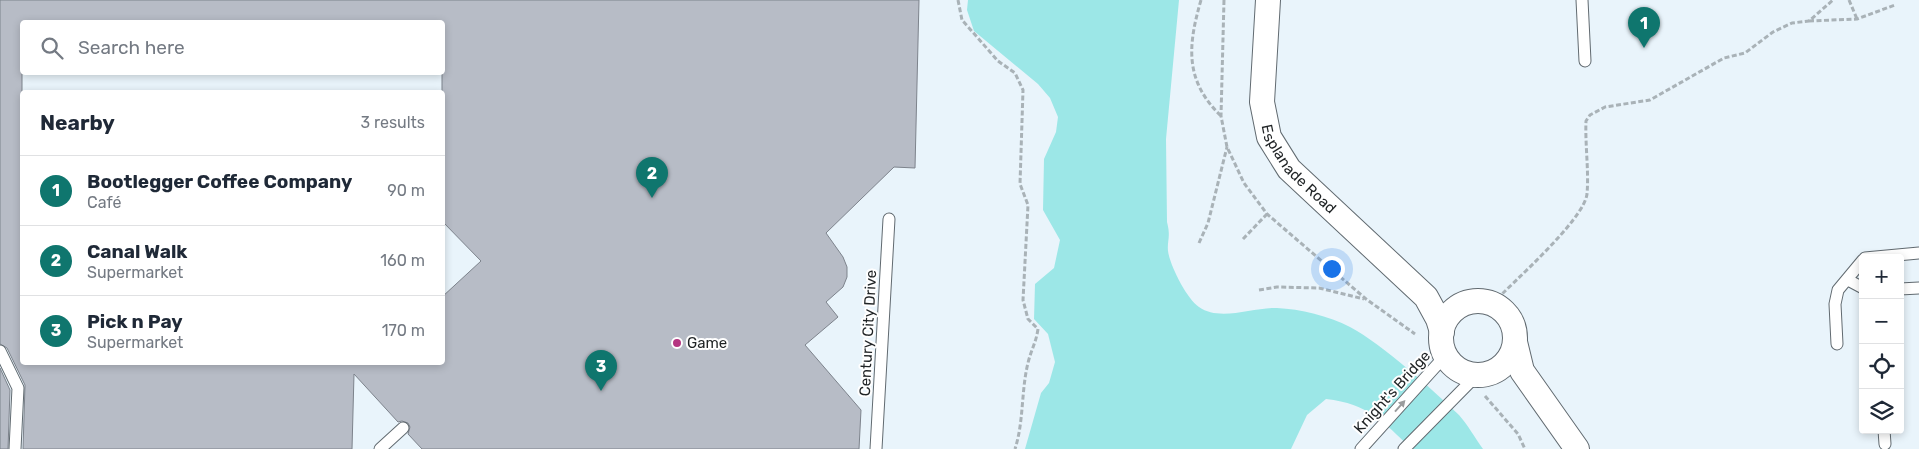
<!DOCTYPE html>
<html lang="en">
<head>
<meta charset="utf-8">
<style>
	:root { --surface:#fff; --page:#f2f2f3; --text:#1f2937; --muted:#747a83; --line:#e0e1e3; --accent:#0f766e }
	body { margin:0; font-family:Rubik,sans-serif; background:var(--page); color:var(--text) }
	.controls { position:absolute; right:15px; bottom:15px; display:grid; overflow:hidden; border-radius:5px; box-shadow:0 2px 8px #0003 }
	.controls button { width:45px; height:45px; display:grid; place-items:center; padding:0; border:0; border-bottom:1px solid var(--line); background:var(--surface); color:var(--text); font:25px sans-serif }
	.you { position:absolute; left:1331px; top:268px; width:18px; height:18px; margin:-12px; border:4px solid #fff; border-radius:50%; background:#1a73e8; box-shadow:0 0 0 8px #1a73e833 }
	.badge { display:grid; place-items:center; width:32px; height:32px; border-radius:50%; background:var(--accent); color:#fff; font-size:16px; font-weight:700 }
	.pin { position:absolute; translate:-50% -41px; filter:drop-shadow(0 1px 2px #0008) }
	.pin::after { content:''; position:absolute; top:26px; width:18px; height:15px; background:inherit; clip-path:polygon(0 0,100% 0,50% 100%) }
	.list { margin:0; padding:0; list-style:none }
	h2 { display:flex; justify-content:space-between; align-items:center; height:65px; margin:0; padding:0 20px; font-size:21px }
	h2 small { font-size:16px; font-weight:400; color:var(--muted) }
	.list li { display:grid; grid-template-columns:32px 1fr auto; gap:15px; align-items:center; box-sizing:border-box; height:70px; padding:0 20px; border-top:1px solid var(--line) }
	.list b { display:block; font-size:19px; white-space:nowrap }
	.list p { margin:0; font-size:16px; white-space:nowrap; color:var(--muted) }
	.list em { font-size:16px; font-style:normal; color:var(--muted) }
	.icon { flex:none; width:28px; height:28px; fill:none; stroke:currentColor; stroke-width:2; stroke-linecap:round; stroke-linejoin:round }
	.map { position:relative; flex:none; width:1919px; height:449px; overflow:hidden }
	.search { position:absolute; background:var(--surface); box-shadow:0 2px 8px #0003; left:20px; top:20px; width:425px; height:55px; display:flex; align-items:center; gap:12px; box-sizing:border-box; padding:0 18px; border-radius:5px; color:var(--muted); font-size:19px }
	.panel { position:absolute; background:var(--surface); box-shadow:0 2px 8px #0003; left:20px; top:90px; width:425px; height:275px; border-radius:5px }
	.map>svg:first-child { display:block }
	.water { fill:#9ce7e7 }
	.building { fill:#b7bcc6; stroke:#7d838c; fill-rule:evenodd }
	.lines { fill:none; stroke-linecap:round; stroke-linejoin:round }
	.service-casing { stroke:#616a70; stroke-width:13 }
	.minor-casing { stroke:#616a70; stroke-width:26 }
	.path { stroke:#a9b2b7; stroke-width:3; stroke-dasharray:5 2.5; stroke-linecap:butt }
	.service { stroke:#fff; stroke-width:11 }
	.minor { stroke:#fff; stroke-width:24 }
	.oneway { fill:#9a9c9d }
	.poi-dot { fill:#b53581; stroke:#fff; stroke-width:2 }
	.labels { text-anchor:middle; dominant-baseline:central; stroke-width:4; stroke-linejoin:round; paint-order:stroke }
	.street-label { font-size:15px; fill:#1f2325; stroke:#fff }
	.poi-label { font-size:15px; fill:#1f2325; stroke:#fff; text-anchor:start }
</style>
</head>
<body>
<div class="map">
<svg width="1919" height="449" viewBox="0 0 1919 449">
	<rect width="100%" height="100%" fill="#e9f4fb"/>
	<path class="water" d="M968,0H1179L1166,139L1167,222C1171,237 1167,240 1168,251C1170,266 1187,299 1199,307C1220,322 1253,307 1277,308C1300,309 1329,316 1350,327C1382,344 1432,389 1459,415C1468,425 1475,438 1483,449H1412C1382,421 1369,404 1326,399L1307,415L1291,449H1025L1041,393L1049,383L1055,362L1048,334L1034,319L1035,284L1054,268L1060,240L1043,210L1044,159L1056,132L1058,117L1050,98L1038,84L974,31L967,10Z"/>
	<path class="building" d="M0,0H919L915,168L894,167L826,233L843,257L847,267V277L843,287L826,302L838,317L805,345L861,410L859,449H422L408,434L410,427L408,423L402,421L398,422L354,374L352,449H23L25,385L7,348L0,344ZM22,22H442V221L481,261L442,297V362H22Z
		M0,368L10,390L8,449H0Z"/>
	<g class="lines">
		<g class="service-casing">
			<path id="service" d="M1582,0L1585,61
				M1865,258L1919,253
				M1848,280L1863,288
				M1900,289L1919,288
				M1837,344L1835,304L1838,290L1863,260
				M0,351L18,388L15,449
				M1884,430L1885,444
				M380,449L403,428
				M876,449L889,219
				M1361,449L1445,356
				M1404,449L1477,375"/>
		</g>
		<g class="minor-casing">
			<g id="minor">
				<path id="s1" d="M1268,0L1262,102L1269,137L1289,169L1426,297L1438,319L1442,332"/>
				<circle cx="1478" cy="338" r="37"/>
				<path d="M1515,342L1522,371L1577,449"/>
			</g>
		</g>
		<path class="path" d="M958,0L962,20L998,61L1015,73L1023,90L1020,184L1028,205L1023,300L1028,319L1038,329C1036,343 1031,350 1028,363C1021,391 1024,421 1015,449
			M1201,0C1188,45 1184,80 1221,116
			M1224,0L1221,116L1227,147L1244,183L1267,214L1366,299L1415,334
			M1849,0L1857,19
			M1809,21L1857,19L1895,5
			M1243,239L1267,214
			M1199,243L1208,223L1227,147
			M1259,290L1277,287L1319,288L1364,299
			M1492,304C1512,283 1584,220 1587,194C1589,171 1585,145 1586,121L1590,115L1605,107L1650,100L1724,58L1745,53L1773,32L1792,23L1809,21L1833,0
			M1485,396L1518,434L1525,449"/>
		<use href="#service" class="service"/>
		<use href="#minor" class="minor"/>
	</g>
	<defs><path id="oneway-solid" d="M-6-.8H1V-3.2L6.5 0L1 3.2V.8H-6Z" transform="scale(1.25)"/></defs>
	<use class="oneway" href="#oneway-solid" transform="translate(1400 406) rotate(-48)"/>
	<circle class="poi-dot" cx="677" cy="343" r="5"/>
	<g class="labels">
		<g class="street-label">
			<text stroke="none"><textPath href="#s1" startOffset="181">Esplanade Road</textPath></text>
			<text transform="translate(868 333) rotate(-87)">Century City Drive</text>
			<text transform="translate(1392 392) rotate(-48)">Knight's Bridge</text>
		</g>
		<g class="poi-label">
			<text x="687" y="343">Game</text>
		</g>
	</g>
</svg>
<div class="controls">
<button>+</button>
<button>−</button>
<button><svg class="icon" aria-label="locate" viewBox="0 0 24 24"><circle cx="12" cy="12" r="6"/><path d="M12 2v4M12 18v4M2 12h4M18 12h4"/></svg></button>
<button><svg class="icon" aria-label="layers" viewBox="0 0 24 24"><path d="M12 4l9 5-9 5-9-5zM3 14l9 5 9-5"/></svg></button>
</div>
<div class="you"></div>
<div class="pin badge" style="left:1644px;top:48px">1</div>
<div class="pin badge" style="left:652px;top:198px">2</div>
<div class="pin badge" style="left:601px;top:391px">3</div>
<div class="search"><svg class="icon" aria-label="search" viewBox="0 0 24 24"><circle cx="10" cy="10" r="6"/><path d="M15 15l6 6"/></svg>Search here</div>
<section class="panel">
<h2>Nearby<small>3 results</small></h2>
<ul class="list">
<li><span class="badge">1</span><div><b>Bootlegger Coffee Company</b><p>Café</p></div><em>90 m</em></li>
<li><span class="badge">2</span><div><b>Canal Walk</b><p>Supermarket</p></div><em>160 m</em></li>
<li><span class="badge">3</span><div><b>Pick n Pay</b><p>Supermarket</p></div><em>170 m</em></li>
</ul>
</section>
</div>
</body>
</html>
